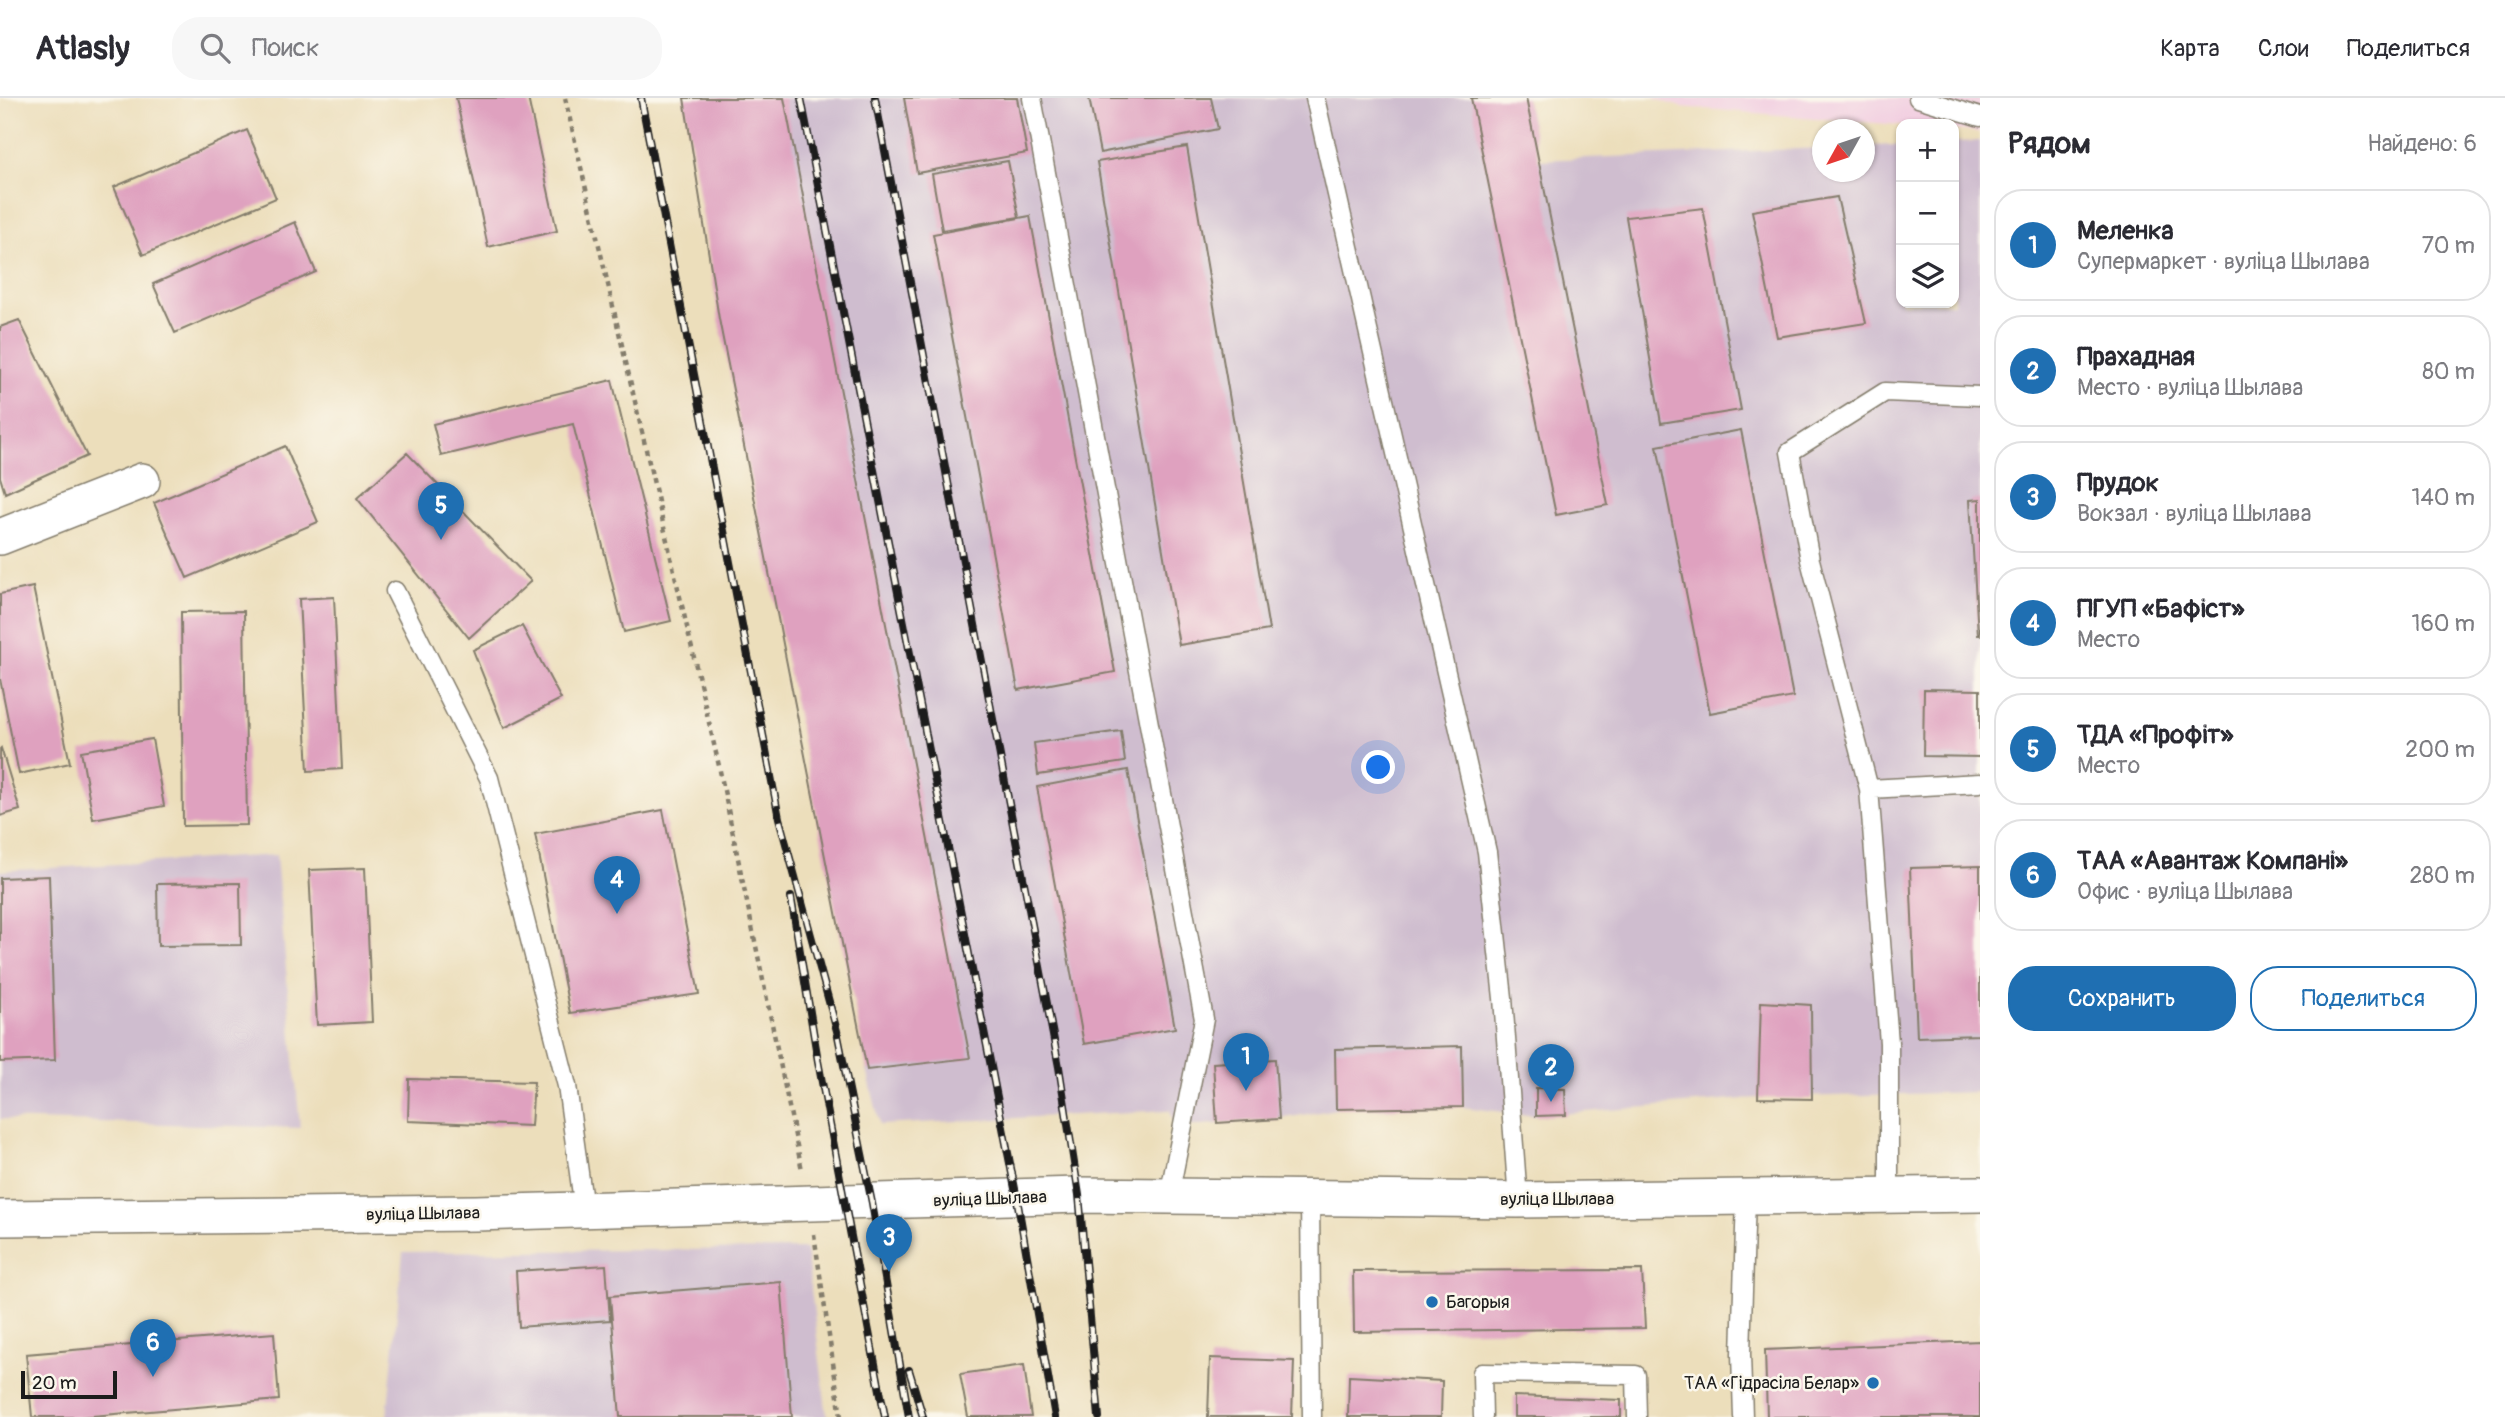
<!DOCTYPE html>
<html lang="ru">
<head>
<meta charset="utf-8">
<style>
	:root { --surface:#fff; --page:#f7f7f7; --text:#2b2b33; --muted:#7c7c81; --line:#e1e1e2; --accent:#1f6fb2 }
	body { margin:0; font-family:Pangolin,sans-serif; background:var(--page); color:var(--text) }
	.controls { position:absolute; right:21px; top:21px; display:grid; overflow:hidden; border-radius:14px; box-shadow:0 2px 5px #0004 }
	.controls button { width:63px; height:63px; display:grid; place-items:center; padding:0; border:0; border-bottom:2px solid var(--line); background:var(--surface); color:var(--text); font:35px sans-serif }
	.compass { position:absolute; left:1812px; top:21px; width:63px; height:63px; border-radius:50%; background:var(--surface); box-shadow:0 2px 5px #0004; rotate:230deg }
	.scale { position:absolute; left:21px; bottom:18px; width:96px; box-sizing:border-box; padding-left:7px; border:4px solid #1c1c1c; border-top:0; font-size:19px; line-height:24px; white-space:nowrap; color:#1c1c1c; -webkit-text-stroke:5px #fbf7ec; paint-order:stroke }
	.you { position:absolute; left:1379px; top:670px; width:24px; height:24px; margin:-18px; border:5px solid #fff; border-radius:50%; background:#1a73e8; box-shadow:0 0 0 10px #1a73e833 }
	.badge { display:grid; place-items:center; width:46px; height:46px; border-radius:50%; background:var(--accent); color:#fff; font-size:23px; font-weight:700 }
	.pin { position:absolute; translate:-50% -58px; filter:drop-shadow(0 2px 4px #0008) }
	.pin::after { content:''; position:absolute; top:37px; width:24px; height:21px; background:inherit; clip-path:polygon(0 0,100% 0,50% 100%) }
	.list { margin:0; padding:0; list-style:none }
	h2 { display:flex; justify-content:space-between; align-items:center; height:91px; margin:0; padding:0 28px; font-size:30px }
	h2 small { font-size:23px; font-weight:400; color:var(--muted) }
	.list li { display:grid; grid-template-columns:46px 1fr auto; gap:21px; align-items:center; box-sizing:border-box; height:112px; margin:0 14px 14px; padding:0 14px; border:2px solid var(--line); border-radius:28px }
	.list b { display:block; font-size:26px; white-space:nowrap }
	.list p { margin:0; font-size:23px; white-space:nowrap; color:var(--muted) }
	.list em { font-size:23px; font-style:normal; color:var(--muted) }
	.actions { display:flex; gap:14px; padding:21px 28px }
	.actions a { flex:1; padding:16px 0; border:2px solid var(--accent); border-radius:28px; text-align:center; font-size:24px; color:var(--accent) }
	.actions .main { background:var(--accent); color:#fff }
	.icon { flex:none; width:38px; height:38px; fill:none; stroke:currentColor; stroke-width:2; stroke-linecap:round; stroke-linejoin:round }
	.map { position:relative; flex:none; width:1980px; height:1319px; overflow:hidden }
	header { display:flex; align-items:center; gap:42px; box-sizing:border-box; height:98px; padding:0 35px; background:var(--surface); border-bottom:2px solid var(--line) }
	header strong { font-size:33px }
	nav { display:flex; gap:38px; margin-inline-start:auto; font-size:24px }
	.search { width:490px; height:63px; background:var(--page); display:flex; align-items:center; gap:18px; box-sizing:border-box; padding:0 24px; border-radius:28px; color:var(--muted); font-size:26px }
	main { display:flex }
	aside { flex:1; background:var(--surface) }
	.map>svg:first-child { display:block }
	.built { fill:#f2cfe1 }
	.industrial { fill:#cfbdcf }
	.building { fill:#dfa1bf }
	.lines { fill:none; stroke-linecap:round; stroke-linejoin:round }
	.service-casing { stroke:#847d6c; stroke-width:21 }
	.minor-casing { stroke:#847d6c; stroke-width:38 }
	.path { stroke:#847d6c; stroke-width:4.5; stroke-dasharray:5 5; stroke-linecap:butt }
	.service { stroke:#fff; stroke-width:18 }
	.minor { stroke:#fff; stroke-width:35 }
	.rail-casing { stroke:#1c1c1c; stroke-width:8 }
	.rail { stroke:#fbf7ec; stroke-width:5; stroke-dasharray:16; stroke-linecap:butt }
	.poi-dot { fill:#1f6fb2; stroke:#fbf7ec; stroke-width:2.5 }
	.labels { text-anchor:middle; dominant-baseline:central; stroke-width:5; stroke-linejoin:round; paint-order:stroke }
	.street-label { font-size:18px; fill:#1c1c1c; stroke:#fbf7ec }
	.poi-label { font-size:18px; fill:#1c1c1c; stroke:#fbf7ec; text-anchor:start }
</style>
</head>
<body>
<header>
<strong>Atlasly</strong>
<div class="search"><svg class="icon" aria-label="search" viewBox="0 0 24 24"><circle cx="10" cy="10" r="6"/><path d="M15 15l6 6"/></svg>Поиск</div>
<nav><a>Карта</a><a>Слои</a><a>Поделиться</a></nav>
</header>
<main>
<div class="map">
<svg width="1980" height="1319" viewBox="0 0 1980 1319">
	<rect width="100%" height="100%" fill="#fbf7ec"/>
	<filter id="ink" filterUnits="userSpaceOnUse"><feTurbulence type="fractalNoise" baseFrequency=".0143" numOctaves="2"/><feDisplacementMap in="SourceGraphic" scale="14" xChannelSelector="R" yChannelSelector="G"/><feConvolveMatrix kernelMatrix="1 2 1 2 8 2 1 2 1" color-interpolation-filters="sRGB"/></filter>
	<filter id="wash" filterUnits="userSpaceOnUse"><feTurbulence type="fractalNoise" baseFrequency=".00686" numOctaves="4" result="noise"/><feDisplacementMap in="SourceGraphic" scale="28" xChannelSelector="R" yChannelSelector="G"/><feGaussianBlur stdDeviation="1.57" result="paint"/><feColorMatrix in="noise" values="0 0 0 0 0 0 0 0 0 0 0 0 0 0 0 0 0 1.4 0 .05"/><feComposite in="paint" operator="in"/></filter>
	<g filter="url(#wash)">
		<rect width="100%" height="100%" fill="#ecdebb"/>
		<path class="built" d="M1652,0H1980V34L1954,32V26L1901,27L1681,9Z"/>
		<path class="industrial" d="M684,0H1526L1539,62L1822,50V74H1864L1865,48L1901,47V205H1954V44L1980,43V994L1758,1000L1536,1018L1463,1009L1336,1011L1279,1021L1175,1029L1170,1012L880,1027L867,972Z
			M276,757L300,1030L0,1021V773Z
			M806,1151L827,1319H387L403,1154Z"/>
		<g id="blocks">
			<path class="building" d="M456,0H528L557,133L488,149Z
				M684,0H784L970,960L867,972L719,221Z
				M904,0H1017L1027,55L917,75Z
				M1089,0H1211L1218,31L1100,55Z
				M1471,0H1526L1608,407L1556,417Z
				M247,32L276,100L143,157L114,89Z
				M1187,49L1269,532L1179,547L1097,64Z
				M1008,63L1019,119L942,132L932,76Z
				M1837,99L1866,225L1777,239L1752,113Z
				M1703,110L1741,312L1661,325L1626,119Z
				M1030,118L1115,574L1018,592L933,136Z
				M295,124L316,174L175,235L153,186Z
				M19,222L87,358L5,395L0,379V229Z
				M612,282L671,523L624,534L573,326L441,358L433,326Z
				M1741,332L1793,599L1710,615L1657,348Z
				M285,348L318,424L187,480L154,405Z
				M407,355L531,483L469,540L357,400Z
				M1980,401V537H1978L1970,402Z
				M33,489L70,665L19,676L0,581V496Z
				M334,499L342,671L308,673L299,501Z
				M244,513L247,727L183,728L181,514Z
				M522,528L561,601L504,630L473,552Z
				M1924,591L1980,592V659L1923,658Z
				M1121,633L1125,664L1038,677L1034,645Z
				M152,641L164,708L93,721L81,653Z
				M1,650L20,712L0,718V651Z
				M1128,672L1175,930L1084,946L1037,689Z
				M663,712L699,896L570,915L535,736Z
				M1980,768V937L1917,939L1910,770Z
				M365,770L372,924L317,927L309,772Z
				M49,778L55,962L0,964V780Z
				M240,785L241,847L158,848L157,786Z
				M1761,904L1811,907L1812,1001L1758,1000Z
				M1462,948L1463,1009L1336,1011L1335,951Z
				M1275,961L1279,1021L1217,1025L1213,965Z
				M409,981L534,984L531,1028L408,1023Z
				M1536,990L1565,991L1566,1017L1536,1018Z
				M606,1167L610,1222L519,1229L516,1173Z
				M1642,1172L1645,1230L1354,1234L1353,1173Z
				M781,1184L792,1319H620L610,1198Z
				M274,1235L279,1302L80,1319H32L26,1256Z
				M1980,1243V1319H1767L1765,1252Z
				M1210,1260L1294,1263L1292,1319H1208Z
				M1024,1267L1031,1319H968L960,1276Z
				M1349,1278L1442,1283L1441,1319H1348Z
				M1514,1298L1621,1302V1319H1514Z"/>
		</g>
	</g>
	<g filter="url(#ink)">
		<use href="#blocks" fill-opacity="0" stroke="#847d6c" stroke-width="2"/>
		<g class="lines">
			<g class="service-casing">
				<path id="service" d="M1032,0L1204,921L1169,1098
					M1315,0L1487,754L1503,900L1518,1102
					M1918,0L1980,19
					M395,493L489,680L567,988L584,1111
					M1869,691L1980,685
					M1889,1097V945L1869,691L1810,462L1790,354L1885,294L1980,298
					M1310,1100L1312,1319
					M1483,1319L1482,1275L1636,1277L1637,1319
					M1743,1319L1741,1256L1746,1099"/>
			</g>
			<g class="minor-casing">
				<path id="minor" d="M0,439L142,383
					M0,1120L476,1115L1079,1097L1518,1102L1980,1096"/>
			</g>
			<path class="path" d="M565,0L719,668L802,1072
				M814,1136L841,1319"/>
			<use href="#service" class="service"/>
			<use href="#minor" class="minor"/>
			<g class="rail-casing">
				<path id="rail" d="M641,0L779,720L837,933L872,1105L909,1319
					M801,0L1017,1101L1055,1319
					M875,0L1059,969L1079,1097L1099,1319
					M791,799L818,963L885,1319
					M909,1272L923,1319"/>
			</g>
			<use href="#rail" class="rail"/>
		</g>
	</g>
	<g class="poi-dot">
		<circle cx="1432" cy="1204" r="7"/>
		<circle cx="1873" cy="1285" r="7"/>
	</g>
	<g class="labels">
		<g class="street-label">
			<text transform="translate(990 1101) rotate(-2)">вуліца Шылава</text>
			<text x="1557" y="1101">вуліца Шылава</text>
			<text transform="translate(423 1116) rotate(-1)">вуліца Шылава</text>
		</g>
		<g class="poi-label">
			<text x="1446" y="1204">Багорыя</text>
			<text x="1859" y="1285" text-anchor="end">ТАА «Гідрасіла Белар»</text>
		</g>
	</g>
</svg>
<div class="controls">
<button>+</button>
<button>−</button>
<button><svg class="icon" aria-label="layers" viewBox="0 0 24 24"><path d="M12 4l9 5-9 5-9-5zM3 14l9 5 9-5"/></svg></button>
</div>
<svg class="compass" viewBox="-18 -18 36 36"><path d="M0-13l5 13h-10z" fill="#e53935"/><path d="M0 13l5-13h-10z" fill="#7c7c81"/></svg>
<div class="scale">20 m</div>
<div class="you"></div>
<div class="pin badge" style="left:1246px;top:993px">1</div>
<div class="pin badge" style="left:1551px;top:1004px">2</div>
<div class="pin badge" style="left:889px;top:1174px">3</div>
<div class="pin badge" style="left:617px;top:816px">4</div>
<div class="pin badge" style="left:441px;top:442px">5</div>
<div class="pin badge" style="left:153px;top:1279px">6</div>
</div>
<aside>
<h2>Рядом<small>Найдено: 6</small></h2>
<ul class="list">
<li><span class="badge">1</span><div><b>Меленка</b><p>Супермаркет · вуліца Шылава</p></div><em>70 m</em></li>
<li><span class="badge">2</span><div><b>Прахадная</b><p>Место · вуліца Шылава</p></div><em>80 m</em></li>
<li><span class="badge">3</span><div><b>Прудок</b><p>Вокзал · вуліца Шылава</p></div><em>140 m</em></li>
<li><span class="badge">4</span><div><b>ПГУП «Бафіст»</b><p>Место</p></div><em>160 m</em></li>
<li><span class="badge">5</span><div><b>ТДА «Профіт»</b><p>Место</p></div><em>200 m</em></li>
<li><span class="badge">6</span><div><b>ТАА «Авантаж Компані»</b><p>Офис · вуліца Шылава</p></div><em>280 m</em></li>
</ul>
<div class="actions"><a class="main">Сохранить</a><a>Поделиться</a></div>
</aside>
</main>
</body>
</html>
